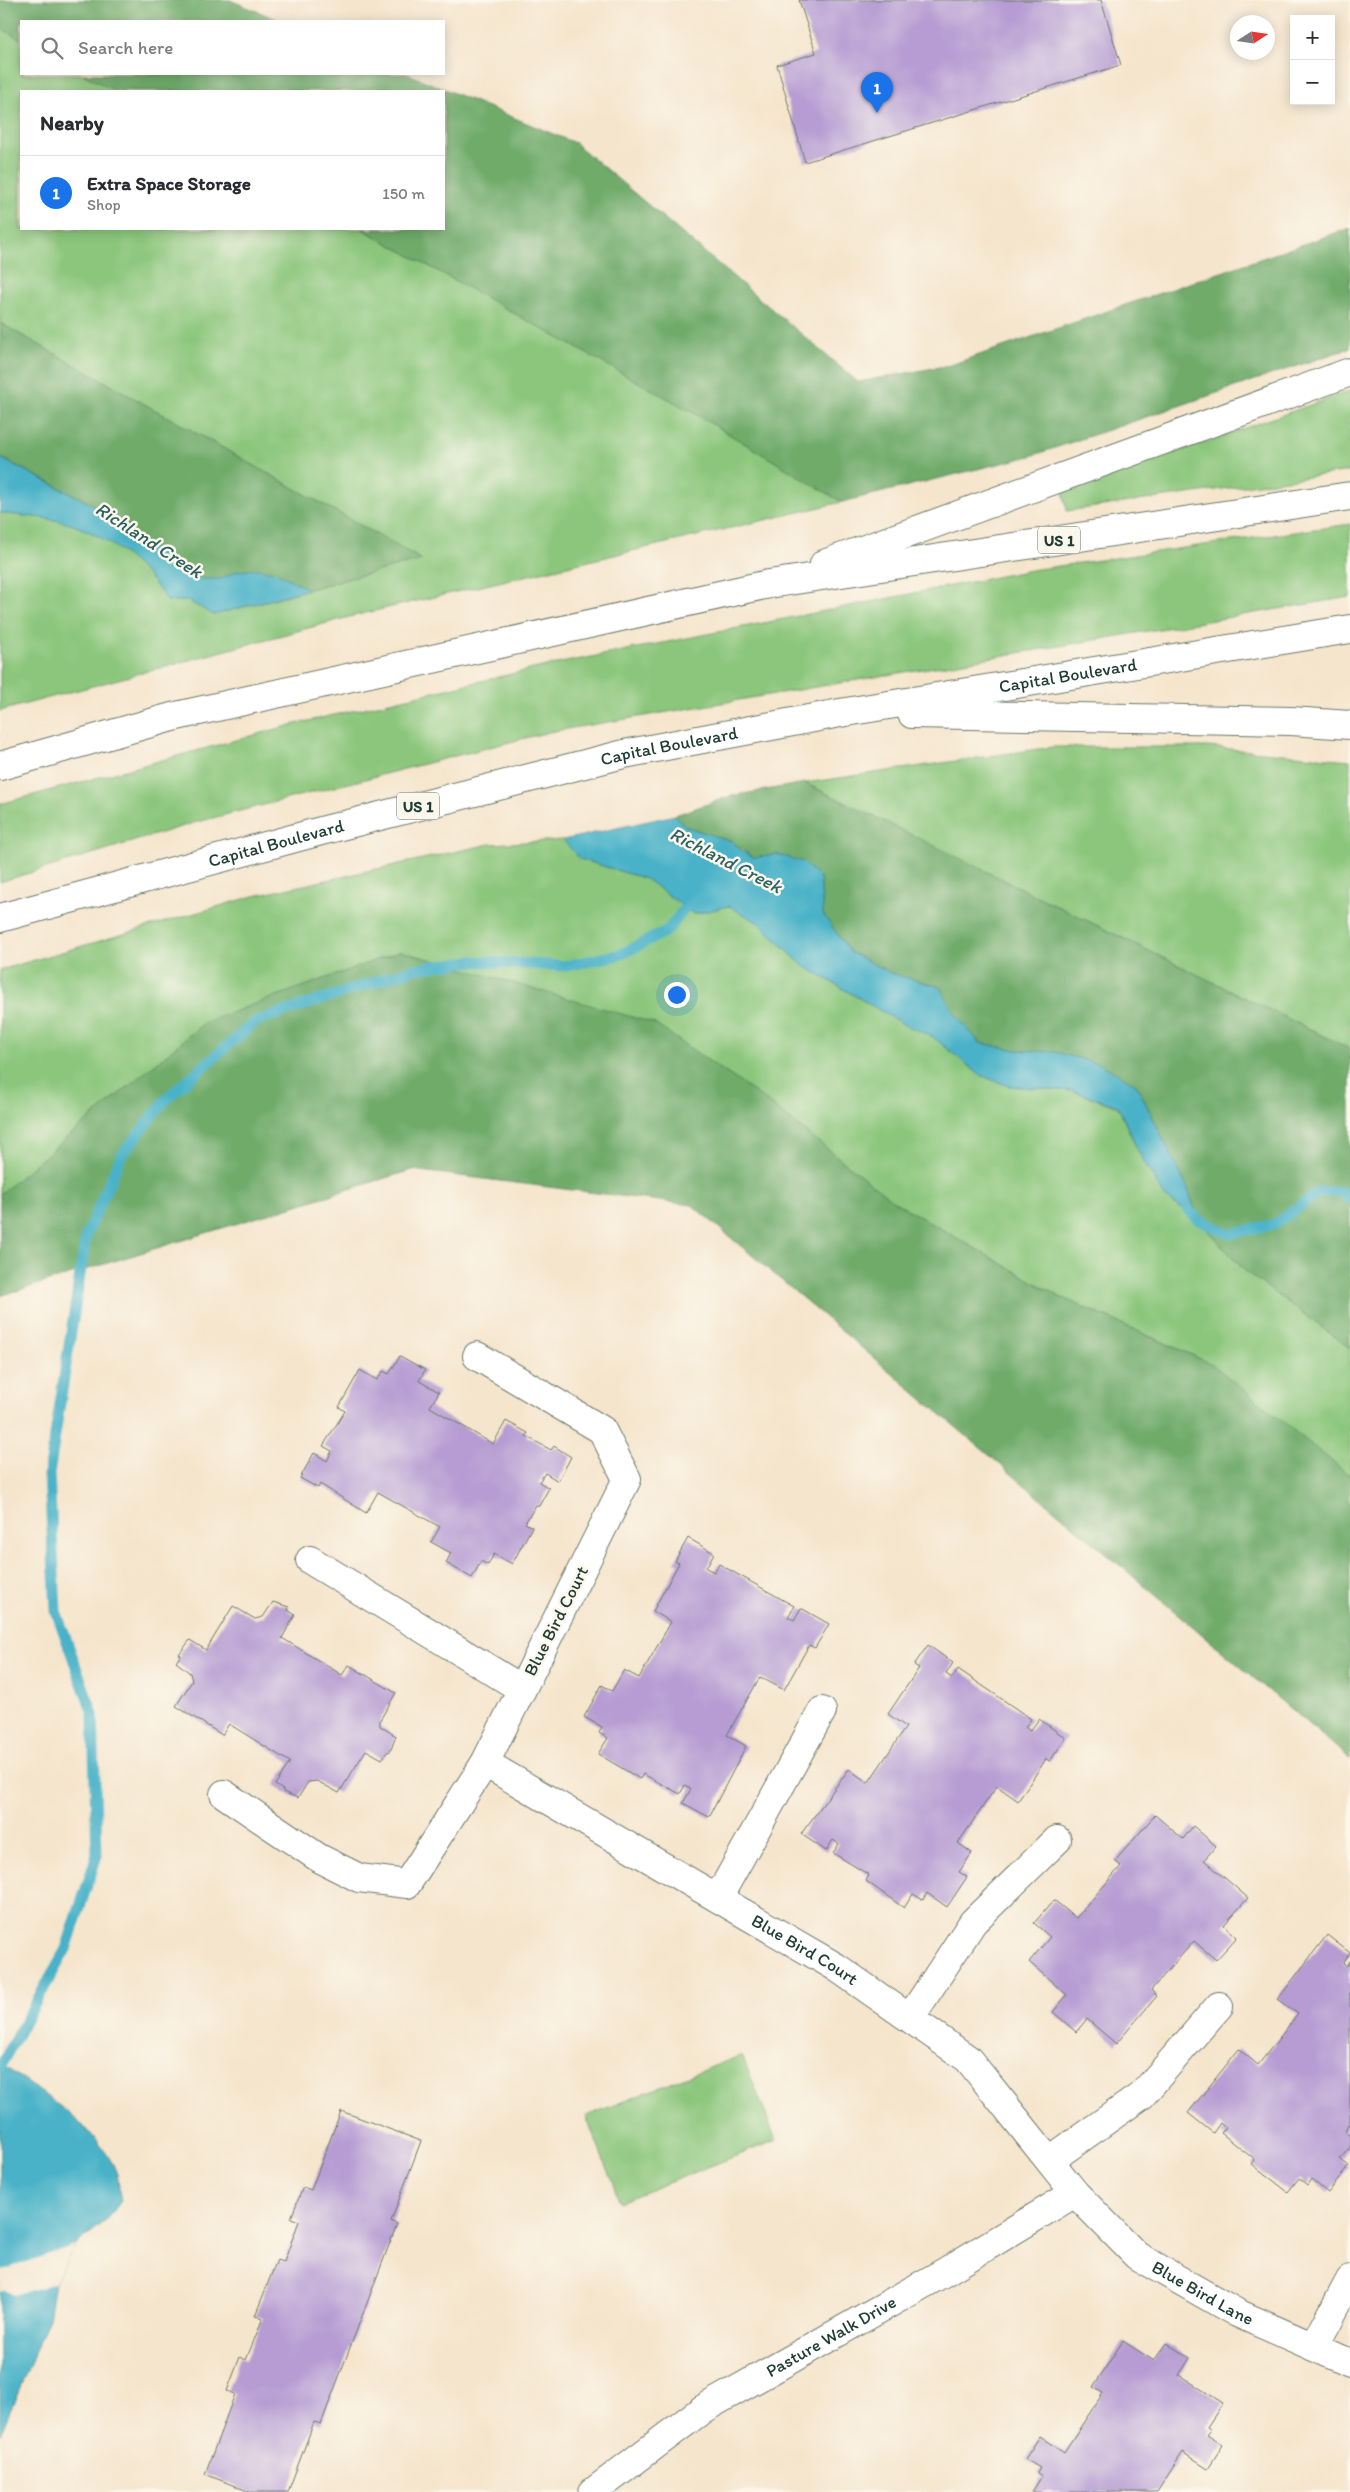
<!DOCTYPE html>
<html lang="en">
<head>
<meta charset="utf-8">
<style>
	:root { --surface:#fff; --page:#f2f2f3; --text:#2b2b33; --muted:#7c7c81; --line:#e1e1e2; --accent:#1a73e8 }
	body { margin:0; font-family:Itim,sans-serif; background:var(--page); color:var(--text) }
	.controls { position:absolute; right:15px; top:15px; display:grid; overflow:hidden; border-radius:0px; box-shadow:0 2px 12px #0003 }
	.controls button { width:45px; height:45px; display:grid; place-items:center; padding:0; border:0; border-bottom:1px solid var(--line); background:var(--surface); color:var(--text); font:25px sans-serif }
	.compass { position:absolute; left:1230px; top:15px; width:45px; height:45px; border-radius:50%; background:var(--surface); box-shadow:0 2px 12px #0003; rotate:78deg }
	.you { position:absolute; left:676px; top:994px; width:18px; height:18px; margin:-12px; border:4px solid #fff; border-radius:50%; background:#1a73e8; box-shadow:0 0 0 8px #1a73e833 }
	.badge { display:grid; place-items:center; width:32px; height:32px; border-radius:50%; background:var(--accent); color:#fff; font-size:16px; font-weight:700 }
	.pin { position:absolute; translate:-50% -41px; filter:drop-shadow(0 1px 2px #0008) }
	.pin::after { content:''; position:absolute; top:26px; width:18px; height:15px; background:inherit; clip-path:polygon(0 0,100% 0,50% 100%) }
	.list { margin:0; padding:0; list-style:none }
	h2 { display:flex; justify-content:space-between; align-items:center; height:65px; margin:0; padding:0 20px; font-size:21px }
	h2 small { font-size:16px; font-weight:400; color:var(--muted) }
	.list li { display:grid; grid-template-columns:32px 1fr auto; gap:15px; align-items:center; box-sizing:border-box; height:75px; padding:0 20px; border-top:1px solid var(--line) }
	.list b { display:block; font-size:19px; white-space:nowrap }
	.list p { margin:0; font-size:16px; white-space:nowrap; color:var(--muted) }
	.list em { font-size:16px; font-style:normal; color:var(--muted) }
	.icon { flex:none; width:28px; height:28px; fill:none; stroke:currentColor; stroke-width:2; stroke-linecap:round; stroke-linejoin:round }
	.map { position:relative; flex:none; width:1350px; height:2492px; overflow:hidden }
	.search { position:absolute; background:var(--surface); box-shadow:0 2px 12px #0003; left:20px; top:20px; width:425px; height:55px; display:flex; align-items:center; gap:12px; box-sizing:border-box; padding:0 18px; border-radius:0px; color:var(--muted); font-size:19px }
	.panel { position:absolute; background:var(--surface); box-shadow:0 2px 12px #0003; left:20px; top:90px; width:425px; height:140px; border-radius:0px }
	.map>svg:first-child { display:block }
	.green { fill:#8bc67b; stroke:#558258 }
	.forest { fill:#70ab6b; stroke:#487450 }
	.water { fill:#49b2c8; stroke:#34787e }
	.pier { fill:#f5e5cc }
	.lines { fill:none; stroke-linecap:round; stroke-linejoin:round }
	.stream { stroke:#49b2c8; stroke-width:11 }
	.building { fill:#b69cd3 }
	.minor-casing { stroke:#6a7869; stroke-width:30 }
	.highway-casing { stroke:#6a7869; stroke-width:30 }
	.minor { stroke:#fff; stroke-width:28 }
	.highway { stroke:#fff; stroke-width:28 }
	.labels { text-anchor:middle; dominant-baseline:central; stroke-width:5; stroke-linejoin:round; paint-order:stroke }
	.shield { fill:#fbf7ec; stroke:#61756b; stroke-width:1 }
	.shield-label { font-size:16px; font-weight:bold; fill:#1f3d34 }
	.street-label { font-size:18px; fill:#1f3d34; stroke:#fbf7ec }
	.water-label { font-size:19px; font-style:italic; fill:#2c6060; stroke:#fbf7ec }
</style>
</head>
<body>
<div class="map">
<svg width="1350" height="2492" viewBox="0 0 1350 2492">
	<rect width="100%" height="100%" fill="#fbf7ec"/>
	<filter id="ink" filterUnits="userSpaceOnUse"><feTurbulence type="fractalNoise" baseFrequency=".02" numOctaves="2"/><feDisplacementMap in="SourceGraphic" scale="10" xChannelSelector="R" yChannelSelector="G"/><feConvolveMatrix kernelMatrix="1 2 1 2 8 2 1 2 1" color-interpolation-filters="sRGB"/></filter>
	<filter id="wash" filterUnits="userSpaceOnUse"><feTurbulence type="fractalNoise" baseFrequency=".0096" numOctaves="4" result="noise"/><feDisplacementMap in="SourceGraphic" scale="20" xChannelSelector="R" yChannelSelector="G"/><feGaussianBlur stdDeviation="1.12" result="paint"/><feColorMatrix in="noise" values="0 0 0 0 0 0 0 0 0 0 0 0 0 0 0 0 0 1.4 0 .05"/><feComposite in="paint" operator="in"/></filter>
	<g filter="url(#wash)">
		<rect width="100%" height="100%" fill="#f5e5cc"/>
		<path class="green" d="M0,28L21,39V74H83L115,91H21V229H362L694,413L842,502L353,616L0,711V513C17,516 33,516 50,519C97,527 142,561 167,601H188L214,615L421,559L0,323Z
			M1350,391V471L1067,511L1063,492Z
			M1350,524V597L549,732L197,822L0,882V804L295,724L546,666L1031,570Z
			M1052,747H1208L1350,760V1049L805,783Z
			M563,840L580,859L646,879L694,914L729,906L759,923L801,964L903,1024L933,1037L980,1075L1009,1086L1073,1091L1118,1107L1138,1151L1165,1197L1199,1220L1245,1271L1350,1348V1476L1195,1356L1058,1296L896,1203L760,1096L653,1023L205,1022L0,1194V970L254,896L490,844Z
			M742,2055L776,2140L620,2202L586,2116Z"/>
		<path class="forest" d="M0,0H230L281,21H21V39L0,28Z
			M83,74H408L575,143L858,382L950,365L1350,228V348L1031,456L842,502L694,413L362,229H444V91H115Z
			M0,323L422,560L308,589L276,572L238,571L220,579H202L187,573L127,530L109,513L0,457Z
			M805,783L1350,1049V1348L1245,1271L1199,1220L1187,1187L1136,1084L1016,1050L980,1043L954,1013L940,987L891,973L850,952L823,914L820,878L776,854L754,858L732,842L685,826L675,815L731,796Z
			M401,951L653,1023L760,1096L896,1203L1058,1296L1212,1364L1350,1476V1759L692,1205L412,1170L0,1296V1194L205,1022Z"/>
		<path class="water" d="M0,458L109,513L127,530L187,573L202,579H220L238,571L257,569L276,572L308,589L214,615L188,601H167C142,561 97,527 50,519C33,516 17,516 0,513Z
			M675,815L685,826L732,842L742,851L754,858L776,854L803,862L820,878L823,914L850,952L891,973L940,987L954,1013L980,1043L1016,1050L1055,1052L1100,1064L1136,1084L1187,1187L1199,1220L1165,1197L1138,1151L1118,1106L1073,1091L1009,1086L980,1075L933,1037L903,1024L801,964L759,923L729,906L694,914L646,879L580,859L563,840Z
			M0,2063C39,2092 100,2127 117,2174C119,2182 119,2193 121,2201L107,2220L75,2245L55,2283L49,2318L0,2435Z"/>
		<path class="pier" d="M75,2245L55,2283L14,2295L5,2290L0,2292V2271Z"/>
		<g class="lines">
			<path class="stream" d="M1188,1210L1199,1220L1230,1234L1275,1224L1319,1192H1342L1350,1199
				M0,2066L66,1949L97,1855L93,1714L56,1611L49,1474L86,1236L121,1156L167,1098L256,1021L414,969L471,961L566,966L622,954L668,930L694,896"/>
		</g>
		<g id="blocks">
			<path class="building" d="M799,0H1101L1121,65L805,162L777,65L816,53Z
				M400,1356L425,1370L419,1381L439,1392L430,1407L493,1444L506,1421L528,1433L526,1436L551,1450L554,1446L571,1457L558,1481L545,1473L539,1482L549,1488L539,1506L536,1505L525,1523L532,1527L512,1564L494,1554L488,1565L481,1561L472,1578L446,1563L451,1553L431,1542L440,1527L378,1492L366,1513L320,1484L318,1488L300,1478L314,1453L327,1461L332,1451L323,1446L345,1411L339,1407L360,1370L377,1380L383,1371L389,1374Z
				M688,1538L714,1553L706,1568L714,1572L719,1564L794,1606L788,1617L794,1620L801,1608L829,1624L815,1648L809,1645L784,1690L760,1677L727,1735L746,1746L709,1817L683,1803L691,1789L685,1785L680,1794L643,1774L640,1779L598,1754L608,1738L599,1733L602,1727L584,1717L602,1685L612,1691L624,1670L639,1678L671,1622L653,1611L679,1563L675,1561Z
				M273,1602L289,1607L288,1610L295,1615L282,1638L342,1675L349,1665L396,1693L380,1720V1726L396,1736L390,1752L388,1751L382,1759L366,1750L339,1793L317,1781L308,1782L298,1798L283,1792V1790L275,1785L290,1762L229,1724L222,1735L176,1706L192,1681L190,1673L176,1662L181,1655L179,1654L190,1640L206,1650L233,1606L255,1619L263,1617Z
				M928,1645L953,1663L946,1674L952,1678L958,1669L1031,1719L1025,1727L1030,1731L1039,1719L1066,1738L1050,1761L1046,1759L1018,1801L997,1786L958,1843L972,1853L959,1872L967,1877L947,1907L927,1893L923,1900L913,1894L904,1908L866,1881L869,1875L833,1853L839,1844L833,1840L826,1851L801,1834L849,1769L868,1783L906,1727L888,1714L919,1668L914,1665Z
				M1155,1815L1183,1839L1193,1826L1216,1846L1204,1860L1248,1898L1224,1925L1237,1937L1216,1960L1194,1941L1151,1990L1157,1996L1116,2044L1087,2019L1076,2032L1053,2012L1067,1995L1029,1962L1050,1937L1034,1923L1054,1900L1076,1918L1121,1866L1115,1861Z
				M1327,1935L1350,1953L1343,1963L1347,1966L1350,1961V2124L1345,2131L1350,2135V2147L1340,2159L1349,2166L1328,2193L1311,2179L1307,2185L1299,2178L1288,2192L1252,2164L1255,2160L1221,2133L1225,2128L1220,2123L1213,2133L1188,2113L1239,2049L1258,2065L1298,2014L1278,1999Z
				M341,2111L421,2141L391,2221L397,2224L321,2424L314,2422L288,2492H250L205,2474L235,2394L227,2391L240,2357L246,2360L263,2318L255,2316L277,2260L284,2262L299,2221L291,2218L303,2187L311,2190Z
				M1123,2341L1154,2361L1166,2343L1190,2358L1179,2375L1223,2403L1207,2427L1211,2430L1207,2435L1223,2445L1208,2468L1183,2452L1157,2492H1032L1042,2476L1037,2473L1040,2468L1025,2459L1040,2436L1064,2452L1103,2393L1093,2387Z"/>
		</g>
	</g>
	<g filter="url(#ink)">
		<use href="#blocks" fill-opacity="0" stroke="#6a7869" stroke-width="1"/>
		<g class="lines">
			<g class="minor-casing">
				<g id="minor">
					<path id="s1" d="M477,1356L602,1430L627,1479L485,1763L836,1967L968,2059L1075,2193L1137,2256L1237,2313L1350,2363"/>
					<path d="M310,1560L522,1689"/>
					<path d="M224,1794L319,1858L359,1878L407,1884L485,1763"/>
					<path d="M718,1898L822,1711"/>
					<path d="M910,2018L973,1922L1057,1840"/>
					<path d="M1050,2160L1142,2095L1219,2006"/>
					<path d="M1314,2347L1350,2280"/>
					<path id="s2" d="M593,2492L703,2409L943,2273L1075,2193"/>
				</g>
			</g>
			<g class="highway-casing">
				<g id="highway">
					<path d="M824,564L1350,372"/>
					<path d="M912,714L1291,721L1350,725"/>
					<path d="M0,766L172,717L769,584L1350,496"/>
					<path id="s3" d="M0,918L321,831L624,754L840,713L1350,629"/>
				</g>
			</g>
			<use href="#minor" class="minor"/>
			<use href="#highway" class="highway"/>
		</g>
	</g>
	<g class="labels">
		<g class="shield">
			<rect x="1038" y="526.5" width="42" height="27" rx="4"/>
			<rect x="397" y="792.5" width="42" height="27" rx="4"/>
		</g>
		<g class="shield-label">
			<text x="1059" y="540">US 1</text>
			<text x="418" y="806">US 1</text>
		</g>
		<g class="street-label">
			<text stroke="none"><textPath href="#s3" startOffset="1096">Capital Boulevard</textPath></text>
			<text stroke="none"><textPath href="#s3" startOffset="691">Capital Boulevard</textPath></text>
			<text stroke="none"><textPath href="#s3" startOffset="286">Capital Boulevard</textPath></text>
			<text transform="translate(556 1621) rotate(-63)">Blue Bird Court</text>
			<text stroke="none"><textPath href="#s1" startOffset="888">Blue Bird Court</textPath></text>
			<text stroke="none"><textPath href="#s1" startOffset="1420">Blue Bird Lane</textPath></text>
			<text stroke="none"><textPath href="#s2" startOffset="285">Pasture Walk Drive</textPath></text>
		</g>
		<g class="water-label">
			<text transform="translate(149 540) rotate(33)">Richland Creek</text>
			<text transform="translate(726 860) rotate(27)">Richland Creek</text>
		</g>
	</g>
</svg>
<div class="controls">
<button>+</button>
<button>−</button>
</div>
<svg class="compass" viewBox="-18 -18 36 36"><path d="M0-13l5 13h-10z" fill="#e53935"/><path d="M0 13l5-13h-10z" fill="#7c7c81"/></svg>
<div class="you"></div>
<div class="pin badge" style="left:877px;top:113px">1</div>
<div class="search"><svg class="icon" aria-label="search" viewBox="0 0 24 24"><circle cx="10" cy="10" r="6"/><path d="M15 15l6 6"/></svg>Search here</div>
<section class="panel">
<h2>Nearby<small></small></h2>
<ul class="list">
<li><span class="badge">1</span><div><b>Extra Space Storage</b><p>Shop</p></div><em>150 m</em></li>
</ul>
</section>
</div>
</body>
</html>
